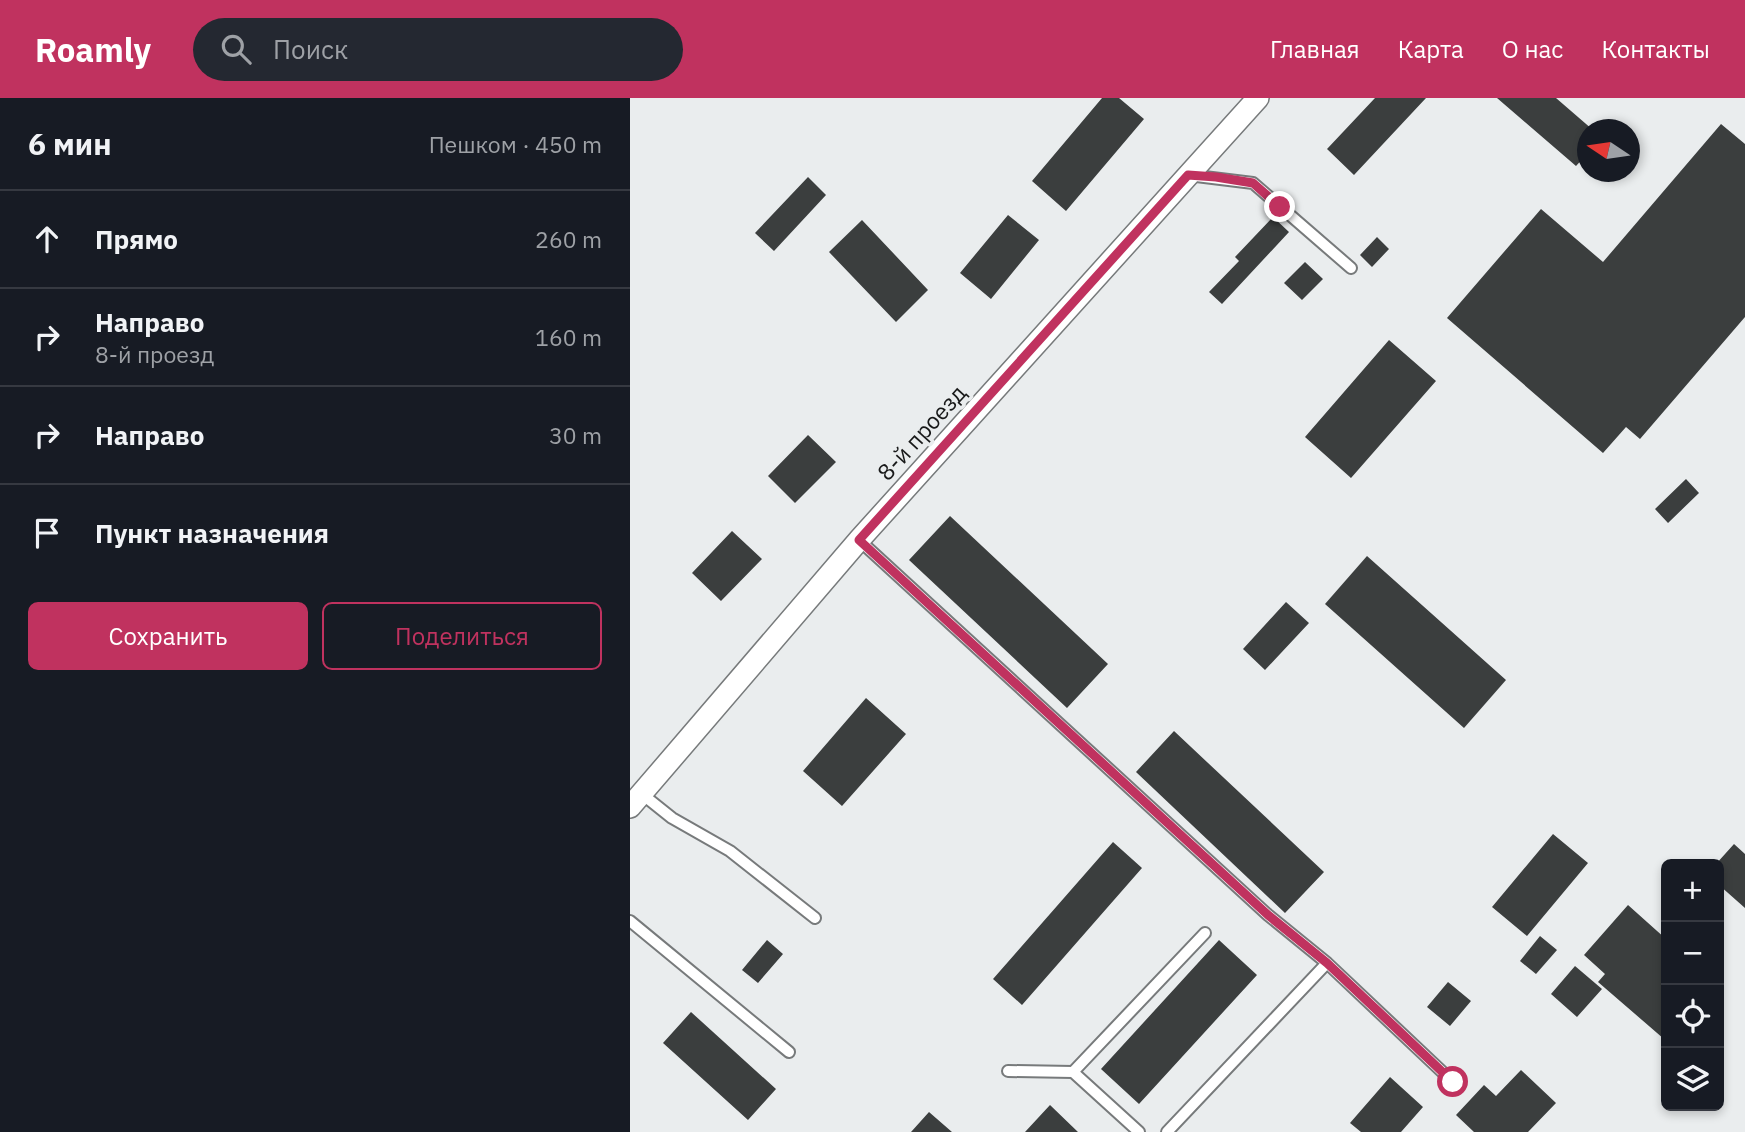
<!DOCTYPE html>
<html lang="ru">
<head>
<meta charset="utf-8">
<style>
	:root { --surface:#171b24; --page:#242831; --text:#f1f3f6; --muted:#9ea1a6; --line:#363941; --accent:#c0325f }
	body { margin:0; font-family:"IBM Plex Sans",sans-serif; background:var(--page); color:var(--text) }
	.controls { position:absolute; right:21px; bottom:21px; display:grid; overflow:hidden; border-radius:10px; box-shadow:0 4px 10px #0003 }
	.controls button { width:63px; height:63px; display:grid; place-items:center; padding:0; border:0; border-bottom:2px solid var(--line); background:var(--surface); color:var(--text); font:35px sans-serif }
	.compass { position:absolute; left:947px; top:21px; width:63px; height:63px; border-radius:50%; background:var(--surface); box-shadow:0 4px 10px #0003; rotate:283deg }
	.stop { position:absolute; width:21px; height:21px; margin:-16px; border:5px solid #c0325f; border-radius:50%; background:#fff }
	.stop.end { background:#c0325f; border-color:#fff; box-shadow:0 2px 7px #0008 }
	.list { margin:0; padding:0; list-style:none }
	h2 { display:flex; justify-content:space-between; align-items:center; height:91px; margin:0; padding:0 28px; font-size:30px }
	h2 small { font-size:23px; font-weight:400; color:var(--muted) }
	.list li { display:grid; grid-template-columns:46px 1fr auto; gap:21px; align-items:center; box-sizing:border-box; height:98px; padding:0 28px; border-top:2px solid var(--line) }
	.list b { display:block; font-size:26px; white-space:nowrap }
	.list p { margin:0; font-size:23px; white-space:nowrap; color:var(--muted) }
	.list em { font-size:23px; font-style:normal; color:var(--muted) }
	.actions { display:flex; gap:14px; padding:21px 28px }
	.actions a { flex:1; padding:16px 0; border:2px solid var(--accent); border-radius:10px; text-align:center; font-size:24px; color:var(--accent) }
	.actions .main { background:var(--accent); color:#fff }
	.icon { flex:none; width:38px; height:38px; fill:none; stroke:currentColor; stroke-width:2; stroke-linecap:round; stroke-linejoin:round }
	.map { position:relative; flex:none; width:1115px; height:1034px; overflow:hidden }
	header { display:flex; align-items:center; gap:42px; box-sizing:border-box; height:98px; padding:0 35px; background:var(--accent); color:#fff }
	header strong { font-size:33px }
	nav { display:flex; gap:38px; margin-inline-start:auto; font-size:24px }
	.search { width:490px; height:63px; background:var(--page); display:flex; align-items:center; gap:18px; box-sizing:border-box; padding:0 24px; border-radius:38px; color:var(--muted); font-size:26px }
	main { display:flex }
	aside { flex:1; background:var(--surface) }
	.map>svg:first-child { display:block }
	.building { fill:#3b3e3e }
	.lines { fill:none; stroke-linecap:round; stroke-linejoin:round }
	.service-casing { stroke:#777a7b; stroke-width:14 }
	.minor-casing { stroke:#777a7b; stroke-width:24 }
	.service { stroke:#fff; stroke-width:10 }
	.minor { stroke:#fff; stroke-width:21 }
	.route { stroke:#c0325f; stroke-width:9 }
	.labels { text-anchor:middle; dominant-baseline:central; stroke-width:7; stroke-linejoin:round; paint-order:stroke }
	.street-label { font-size:23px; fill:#181919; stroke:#eaedee }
</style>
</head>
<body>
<header>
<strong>Roamly</strong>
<div class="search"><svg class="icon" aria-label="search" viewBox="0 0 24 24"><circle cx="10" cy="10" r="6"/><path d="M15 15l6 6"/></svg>Поиск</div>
<nav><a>Главная</a><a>Карта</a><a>О нас</a><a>Контакты</a></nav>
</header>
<main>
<aside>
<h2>6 мин<small>Пешком · 450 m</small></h2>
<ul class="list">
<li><svg class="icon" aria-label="ahead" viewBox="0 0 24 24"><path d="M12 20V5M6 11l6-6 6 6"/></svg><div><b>Прямо</b></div><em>260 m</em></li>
<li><svg class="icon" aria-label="right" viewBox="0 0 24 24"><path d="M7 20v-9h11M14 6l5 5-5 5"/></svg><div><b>Направо</b><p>8-й проезд</p></div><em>160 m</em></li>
<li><svg class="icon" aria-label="right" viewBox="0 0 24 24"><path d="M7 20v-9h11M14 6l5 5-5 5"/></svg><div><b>Направо</b></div><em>30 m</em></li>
<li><svg class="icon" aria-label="arrive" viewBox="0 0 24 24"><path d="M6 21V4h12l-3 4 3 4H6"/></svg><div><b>Пункт назначения</b></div></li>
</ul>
<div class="actions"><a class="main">Сохранить</a><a>Поделиться</a></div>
</aside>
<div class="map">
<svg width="1115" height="1034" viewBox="0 0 1115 1034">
	<rect width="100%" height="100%" fill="#eaedee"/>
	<path class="building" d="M472,0H489L514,21L436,113L402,83Z
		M745,0H796L724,77L697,51Z
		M867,0H926L963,32H958V55L946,68Z
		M1091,26L1115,46V219L1010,341L996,329L973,355L817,220L911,111L973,164Z
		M178,79L196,97L144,153L125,135Z
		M378,117L409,142L361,201L330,175Z
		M643,119L659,134L592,206L579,194L609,163L605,159Z
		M232,122L298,192L266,224L199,154Z
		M747,139L759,151L742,169L730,157Z
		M675,164L693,181L672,202L654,185Z
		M759,242L806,283L721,380L675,339Z
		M178,337L206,364L165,405L138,378Z
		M1056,381L1069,395L1038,425L1025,411Z
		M320,418L478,566L437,610L279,462Z
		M102,433L132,461L91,503L62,475Z
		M737,458L876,582L834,630L695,506Z
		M656,504L679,525L635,572L613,551Z
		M236,600L276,636L212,708L173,673Z
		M544,633L694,774L655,815L506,674Z
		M923,736L958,765L897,838L862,809Z
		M483,744L512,770L392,907L363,881Z
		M1104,746L1115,756V810L1089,787V766H1086Z
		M998,807L1036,841V938L1034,941L968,884L975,876L954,857Z
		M910,838L927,852L906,876L890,863Z
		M137,842L153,856L128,885L112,872Z
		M589,842L627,877L509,1006L471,971Z
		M945,868L972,891L947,919L921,896Z
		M818,884L841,903L820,928L797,909Z
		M61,914L146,991L118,1022L33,945Z
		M891,972L926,1005L898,1034H844L826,1017L854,987L866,998Z
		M760,979L793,1009L771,1034H731L720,1025Z
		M420,1007L448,1034H395Z
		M299,1014L322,1034H281Z"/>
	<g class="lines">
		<g class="service-casing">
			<path id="service" d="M558,77L623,85L721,170
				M229,442L638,817L697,865L823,984
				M12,696L42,720L100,753L185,820
				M0,823L159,954
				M378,973L443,974
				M509,1034L443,974L575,835
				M537,1034L697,865"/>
		</g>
		<g class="minor-casing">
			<path id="minor" d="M0,709L229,442L628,0"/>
		</g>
		<use href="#service" class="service"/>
		<use href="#minor" class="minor"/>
	</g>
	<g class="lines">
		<path class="route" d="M650,109L623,85L586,79L558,77L229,442L638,817L697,865L823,984"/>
	</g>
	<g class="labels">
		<g class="street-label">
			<text transform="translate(291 334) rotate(-48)">8-й проезд</text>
		</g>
	</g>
</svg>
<div class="controls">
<button>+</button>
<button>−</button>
<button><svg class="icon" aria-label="locate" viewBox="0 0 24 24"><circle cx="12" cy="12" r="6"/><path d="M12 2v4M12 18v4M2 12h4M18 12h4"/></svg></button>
<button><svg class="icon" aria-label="layers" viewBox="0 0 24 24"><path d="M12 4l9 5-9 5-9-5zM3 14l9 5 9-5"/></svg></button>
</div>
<svg class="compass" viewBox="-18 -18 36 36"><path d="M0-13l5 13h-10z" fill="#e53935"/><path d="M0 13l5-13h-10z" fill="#9ea1a6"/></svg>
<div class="stop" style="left:823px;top:984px"></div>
<div class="stop end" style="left:650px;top:109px"></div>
</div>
</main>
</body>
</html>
